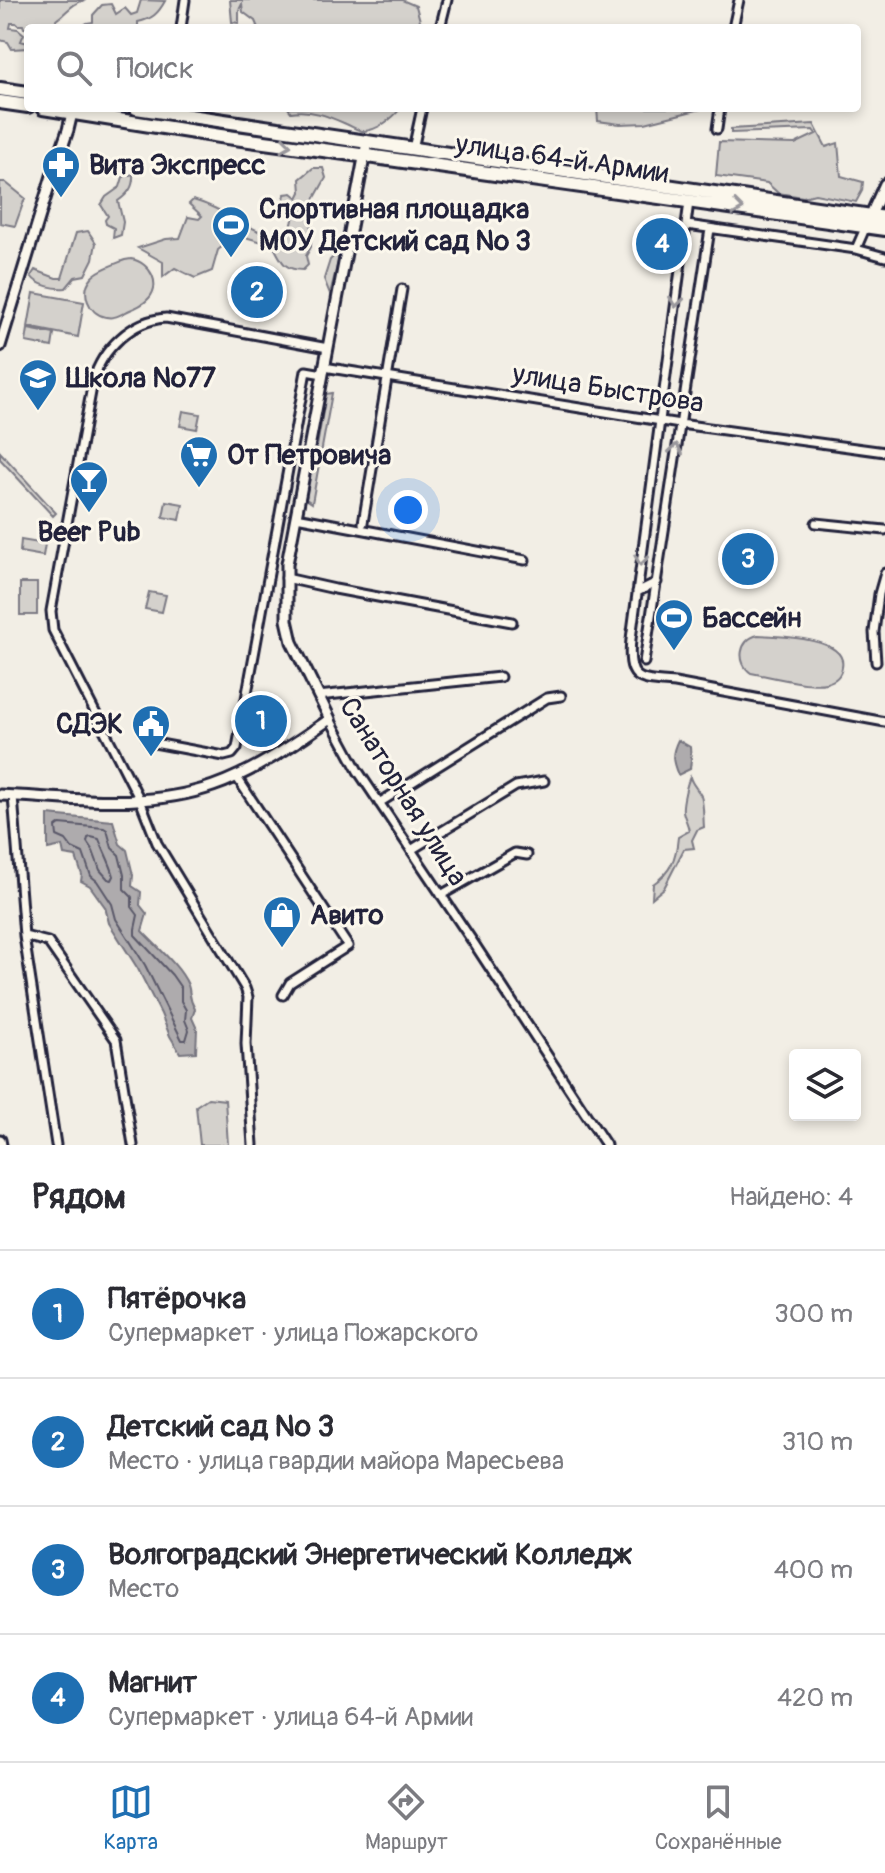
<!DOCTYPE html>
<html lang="ru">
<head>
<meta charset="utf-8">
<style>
	:root { --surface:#fff; --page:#f2f2f3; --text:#2b2b33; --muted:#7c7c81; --line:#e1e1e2; --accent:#1f6fb2 }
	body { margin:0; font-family:Pangolin,sans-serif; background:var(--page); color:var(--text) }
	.controls { position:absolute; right:24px; bottom:24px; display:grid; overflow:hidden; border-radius:8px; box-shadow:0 4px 12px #0003 }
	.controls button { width:72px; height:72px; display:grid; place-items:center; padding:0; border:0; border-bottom:2px solid var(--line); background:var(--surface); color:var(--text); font:40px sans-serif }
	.you { position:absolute; left:408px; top:510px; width:28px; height:28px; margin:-20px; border:6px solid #fff; border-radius:50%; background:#1a73e8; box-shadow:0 0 0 12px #1a73e833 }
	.badge { display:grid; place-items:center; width:52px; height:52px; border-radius:50%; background:var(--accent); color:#fff; font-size:26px; font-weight:700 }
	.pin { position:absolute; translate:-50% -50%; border:4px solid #fff; box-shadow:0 2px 8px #0006 }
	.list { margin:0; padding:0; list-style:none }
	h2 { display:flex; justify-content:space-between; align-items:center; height:104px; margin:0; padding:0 32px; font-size:34px }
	h2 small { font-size:26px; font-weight:400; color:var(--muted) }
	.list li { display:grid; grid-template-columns:52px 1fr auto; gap:24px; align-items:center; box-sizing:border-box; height:128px; padding:0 32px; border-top:2px solid var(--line) }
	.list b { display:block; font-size:30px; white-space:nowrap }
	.list p { margin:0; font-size:26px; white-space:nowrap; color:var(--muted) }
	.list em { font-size:26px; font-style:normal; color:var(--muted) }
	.icon { flex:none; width:44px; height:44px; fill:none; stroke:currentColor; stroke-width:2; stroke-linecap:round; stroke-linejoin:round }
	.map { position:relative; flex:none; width:885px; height:1145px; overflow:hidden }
	.search { position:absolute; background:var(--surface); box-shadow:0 4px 12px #0003; left:24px; right:24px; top:24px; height:88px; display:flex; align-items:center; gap:20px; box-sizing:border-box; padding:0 28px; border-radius:8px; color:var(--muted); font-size:30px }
	.sheet { height:616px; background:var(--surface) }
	nav { display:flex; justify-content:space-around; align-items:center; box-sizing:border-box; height:112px; border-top:2px solid var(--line); background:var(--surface); font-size:22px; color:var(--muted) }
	nav a { display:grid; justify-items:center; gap:4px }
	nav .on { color:var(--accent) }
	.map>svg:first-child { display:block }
	.green { fill:#d4d1cc; stroke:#7b7a84; stroke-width:2 }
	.water { fill:#aeabad; stroke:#76747f; stroke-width:2 }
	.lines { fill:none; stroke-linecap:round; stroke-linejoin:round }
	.shore { stroke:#5a5969; stroke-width:2 }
	.street-casing { stroke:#22223b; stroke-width:13 }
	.secondary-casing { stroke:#22223b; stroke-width:15 }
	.highway-casing { stroke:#22223b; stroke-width:18 }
	.street { stroke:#fbf7ec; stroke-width:7 }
	.secondary { stroke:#fbf7ec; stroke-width:9 }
	.highway { stroke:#fbf7ec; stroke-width:12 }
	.oneway { stroke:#99979c }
	.labels { text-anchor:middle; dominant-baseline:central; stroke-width:6; stroke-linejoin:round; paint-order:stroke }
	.street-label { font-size:28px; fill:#22223b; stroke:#fbf7ec }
	.poi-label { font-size:28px; font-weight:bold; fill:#22223b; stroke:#fbf7ec; text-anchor:start }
</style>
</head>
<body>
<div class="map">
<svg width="885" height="1145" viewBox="0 0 885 1145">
	<rect width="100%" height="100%" fill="#f2eee5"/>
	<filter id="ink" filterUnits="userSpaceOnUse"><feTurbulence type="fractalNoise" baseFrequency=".0125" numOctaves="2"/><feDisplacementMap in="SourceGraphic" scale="16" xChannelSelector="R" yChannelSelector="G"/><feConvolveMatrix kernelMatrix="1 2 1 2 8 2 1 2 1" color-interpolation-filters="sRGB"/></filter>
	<g filter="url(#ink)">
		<path class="green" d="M0,0H86C72,2 67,13 56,20L55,27L47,26C42,29 30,29 24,28L23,25H18L16,23H11L10,28L18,29L24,34L21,41L28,43V48L12,49L8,42L0,40Z
			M141,0L165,1C158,14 152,19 138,22V28H80L87,23L93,22V15L102,5L111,4L116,14L125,8L131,15L137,13Z
			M230,0H402L416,6L422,28H258L255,21L243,12L242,4L239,10V23L232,22Z
			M81,108H95L360,147L361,149L360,151L81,110Z
			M288,108H401C393,118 377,131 363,131C358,131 351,126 346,124C328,116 311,109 291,112Z
			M597,108H705L645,123L620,124L598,121Z
			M814,124L826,147L838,143L841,176L863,182L862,191L856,202L815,194L803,197L778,193L767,183L716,176L719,142L795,144L816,134L813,130L731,133V129Z
			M313,168H323L326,178L312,203L311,247L306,256L308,265L303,270C283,270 282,261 273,245L245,237L233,236L228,246H223L218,250L212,271L195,278L175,268L163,277V262L138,248L166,239L180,238L188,217L199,219L202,216L189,204L193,200C224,208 247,230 279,239C293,231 294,220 294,205L283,204L285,194L292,193L298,198L301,192L300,179Z
			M133,174C134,187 128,194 118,201L123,222L121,235L113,238L114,228L106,224L105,220L108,216L101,205L106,197L120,187L123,177Z
			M0,182H5L25,198L15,226L0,223Z
			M88,231L96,243L93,259L85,275L75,277L66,288C55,289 38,286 31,276L35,270L56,278H62L76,233Z
			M335,255L339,258L330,294L324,279L330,260Z
			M131,259C150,262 164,286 146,301C142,305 135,308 130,310C122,314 115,319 106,317C88,314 80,291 92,277C99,269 115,264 125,260Z
			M34,293L84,302L78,337L28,327Z
			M28,329L54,334L52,347L26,342Z
			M332,393L312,503L306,499L309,477L315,458L326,394Z
			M183,411L200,414L197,429L180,426Z
			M0,452L56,513L53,516L0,459Z
			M166,501L183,504L180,520L163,517Z
			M21,540L45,544L43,556L20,552Z
			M20,583H37V615H20Z
			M149,592L166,595L162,612L145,609Z
			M758,635C778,636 848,637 842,667C841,676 835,681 826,683C809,687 769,676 751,673C736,663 739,639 758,635Z
			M690,777C692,785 698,789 701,796C704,806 703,817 704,827L697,830L692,840L694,848L684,849L664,888L652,898L653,884C671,872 676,859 678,837L689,831C688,823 684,818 683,811C682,804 687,783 690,777Z
			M208,1098L225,1100L228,1145H200L196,1106Z"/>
		<path class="water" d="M678,740L690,747L691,760L690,769L678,775C672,761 671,754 678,740Z
			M48,815L113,821L120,844L127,850L133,875L132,886L141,892L140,905L147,914L142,931C156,946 180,966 188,985C191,994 188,997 195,1009L192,1018L197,1029L196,1052L180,1053L170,1036L161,1014L138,969L109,923L105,907L90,886L81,881L82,875L76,857L64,855L62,846L48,849Z"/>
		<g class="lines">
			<path class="shore" d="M60,824L104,828L107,830L112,848L119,855L124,875V889L132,897V907L138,915L135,929V935L172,975L181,988V1001L186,1010L185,1020L189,1030L186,1040H182L145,965L116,919L112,904L97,881L91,876L83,853L72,848L66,840L57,836L56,827Z
				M91,837L99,839C104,852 110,862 114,876L112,880L108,879L100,870L93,851L87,842L88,838Z"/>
			<g class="street-casing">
				<path id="street" d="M181,28L185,0
					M440,28L447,0
					M733,28L739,0
					M717,129L720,108
					M413,149L422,108
					M689,202L631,639C627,682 638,680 675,683L885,722
					M687,225L856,249
					M866,226L856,249L885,257
					M324,367L680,424L885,452
					M296,517L525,560
					M363,523L402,289
					M816,523L885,530
					M286,578L335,589L512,622
					M637,592L657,582
					M644,662L710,229
					M876,662L874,632L879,594L885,573
					M318,696L500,677
					M330,719L358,771L475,945L606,1145
					M141,725L149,742L224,756L232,754L237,748L306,371L323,374
					M236,776L348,946L290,983L283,995
					M13,796L24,936L56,1145
					M379,803L547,698L561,696
					M411,850L516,786L544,781
					M441,895L515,853L527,855
					M24,936L48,942L116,1040L133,1145
					M253,1145L246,1044L248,997L245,988L157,843L140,800L53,630L51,611L93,381C102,349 132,320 166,318L328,348"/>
			</g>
			<g class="secondary-casing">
				<path id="secondary" d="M868,221L885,184
					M0,346L52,176L68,130L73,109
					M0,795C70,798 145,810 213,786C254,772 294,744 330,719L292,642L287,620V564L367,142
					M0,1140L1,1145"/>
			</g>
			<g class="highway-casing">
				<path id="highway" d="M0,89L28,93
					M0,102L28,106
					M43,108L220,136L382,158L885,229
					M136,108L885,218"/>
			</g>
			<use href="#street" class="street"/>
			<use href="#secondary" class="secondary"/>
			<use href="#highway" class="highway"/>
		</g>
		<defs><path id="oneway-chevron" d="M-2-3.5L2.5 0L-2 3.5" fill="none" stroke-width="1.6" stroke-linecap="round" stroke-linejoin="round" transform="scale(2)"/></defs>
		<g class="oneway">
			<use href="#oneway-chevron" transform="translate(286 145) rotate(7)"/>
			<use href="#oneway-chevron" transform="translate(738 208) rotate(8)"/>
			<use href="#oneway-chevron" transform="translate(676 302) rotate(98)"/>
			<use href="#oneway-chevron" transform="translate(676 449) rotate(-82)"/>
			<use href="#oneway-chevron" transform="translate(641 560) rotate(98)"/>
		</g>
	</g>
	<defs>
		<g id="pharmacy-pin" transform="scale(2)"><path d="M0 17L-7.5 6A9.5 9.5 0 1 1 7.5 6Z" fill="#1f6fb2" stroke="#fbf7ec"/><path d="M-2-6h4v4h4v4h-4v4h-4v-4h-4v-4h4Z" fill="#fff"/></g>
		<g id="stadium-pin" transform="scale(2)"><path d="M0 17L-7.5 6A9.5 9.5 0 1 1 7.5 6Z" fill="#1f6fb2" stroke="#fbf7ec"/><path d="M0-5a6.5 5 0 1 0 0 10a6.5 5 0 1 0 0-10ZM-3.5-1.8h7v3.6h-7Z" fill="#fff"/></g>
		<g id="school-pin" transform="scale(2)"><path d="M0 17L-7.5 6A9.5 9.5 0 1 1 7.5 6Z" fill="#1f6fb2" stroke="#fbf7ec"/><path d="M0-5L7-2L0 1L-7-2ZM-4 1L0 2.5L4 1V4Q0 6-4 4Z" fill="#fff"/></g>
		<g id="supermarket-pin" transform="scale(2)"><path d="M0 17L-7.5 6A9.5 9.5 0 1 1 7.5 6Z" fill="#1f6fb2" stroke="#fbf7ec"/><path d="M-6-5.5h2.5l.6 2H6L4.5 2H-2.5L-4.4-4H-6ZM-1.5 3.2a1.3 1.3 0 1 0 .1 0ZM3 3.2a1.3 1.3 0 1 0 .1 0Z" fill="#fff"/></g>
		<g id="bar-pin" transform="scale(2)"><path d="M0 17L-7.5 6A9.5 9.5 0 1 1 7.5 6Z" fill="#1f6fb2" stroke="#fbf7ec"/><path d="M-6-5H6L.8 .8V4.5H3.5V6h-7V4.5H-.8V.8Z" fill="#fff"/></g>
		<g id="civic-pin" transform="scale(2)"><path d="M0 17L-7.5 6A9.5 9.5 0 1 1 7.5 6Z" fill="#1f6fb2" stroke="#fbf7ec"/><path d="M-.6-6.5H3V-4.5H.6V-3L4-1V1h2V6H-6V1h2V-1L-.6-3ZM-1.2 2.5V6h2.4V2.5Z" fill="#fff"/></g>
		<g id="shop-pin" transform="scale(2)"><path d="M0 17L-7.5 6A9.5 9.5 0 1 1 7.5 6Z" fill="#1f6fb2" stroke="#fbf7ec"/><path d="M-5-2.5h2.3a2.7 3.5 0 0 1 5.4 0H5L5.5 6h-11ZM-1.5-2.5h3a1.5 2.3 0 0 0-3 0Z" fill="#fff"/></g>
	</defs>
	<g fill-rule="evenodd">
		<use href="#pharmacy-pin" x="61" y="165"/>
		<use href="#stadium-pin" x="231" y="225"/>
		<use href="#school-pin" x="38" y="378"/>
		<use href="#supermarket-pin" x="199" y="455"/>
		<use href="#bar-pin" x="89" y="480"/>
		<use href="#stadium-pin" x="674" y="618"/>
		<use href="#civic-pin" x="151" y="724"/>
		<use href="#shop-pin" x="282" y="915"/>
	</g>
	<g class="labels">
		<g class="street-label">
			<text transform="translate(562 159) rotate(8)">улица 64-й Армии</text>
			<text transform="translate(608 389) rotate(9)">улица Быстрова</text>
			<text transform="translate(403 792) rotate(58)">Санаторная улица</text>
		</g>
		<g class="poi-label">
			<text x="89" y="165">Вита Экспресс</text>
			<text x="259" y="209">Спортивная площадка<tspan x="259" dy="32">МОУ Детский сад № 3</tspan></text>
			<text x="66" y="378">Школа №77</text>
			<text x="227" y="455">От Петровича</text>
			<text x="89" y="532" text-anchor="middle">Beer Pub</text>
			<text x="702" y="618">Бассейн</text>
			<text x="123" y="724" text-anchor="end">СДЭК</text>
			<text x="310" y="915">Авито</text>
		</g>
	</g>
</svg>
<div class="controls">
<button><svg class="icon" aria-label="layers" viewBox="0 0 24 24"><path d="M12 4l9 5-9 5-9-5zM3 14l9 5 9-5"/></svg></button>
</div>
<div class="you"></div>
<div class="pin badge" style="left:261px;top:721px">1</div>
<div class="pin badge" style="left:257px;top:292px">2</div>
<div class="pin badge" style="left:748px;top:559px">3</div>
<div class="pin badge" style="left:662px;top:244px">4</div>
<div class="search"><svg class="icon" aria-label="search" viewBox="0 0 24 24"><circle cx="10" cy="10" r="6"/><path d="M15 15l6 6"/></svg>Поиск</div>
</div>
<section class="sheet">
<h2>Рядом<small>Найдено: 4</small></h2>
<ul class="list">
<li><span class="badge">1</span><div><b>Пятёрочка</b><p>Супермаркет · улица Пожарского</p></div><em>300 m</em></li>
<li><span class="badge">2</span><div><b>Детский сад № 3</b><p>Место · улица гвардии майора Маресьева</p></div><em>310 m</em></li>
<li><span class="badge">3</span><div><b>Волгоградский Энергетический Колледж</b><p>Место</p></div><em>400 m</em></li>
<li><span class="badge">4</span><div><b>Магнит</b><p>Супермаркет · улица 64-й Армии</p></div><em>420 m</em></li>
</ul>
</section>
<nav>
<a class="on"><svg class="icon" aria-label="map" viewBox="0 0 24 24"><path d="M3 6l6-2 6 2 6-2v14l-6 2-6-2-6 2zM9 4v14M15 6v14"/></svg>Карта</a>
<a><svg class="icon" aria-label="directions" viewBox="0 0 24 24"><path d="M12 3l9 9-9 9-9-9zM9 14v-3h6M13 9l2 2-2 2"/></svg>Маршрут</a>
<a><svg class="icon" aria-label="saved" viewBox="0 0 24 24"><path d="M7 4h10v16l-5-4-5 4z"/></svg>Сохранённые</a>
</nav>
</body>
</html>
